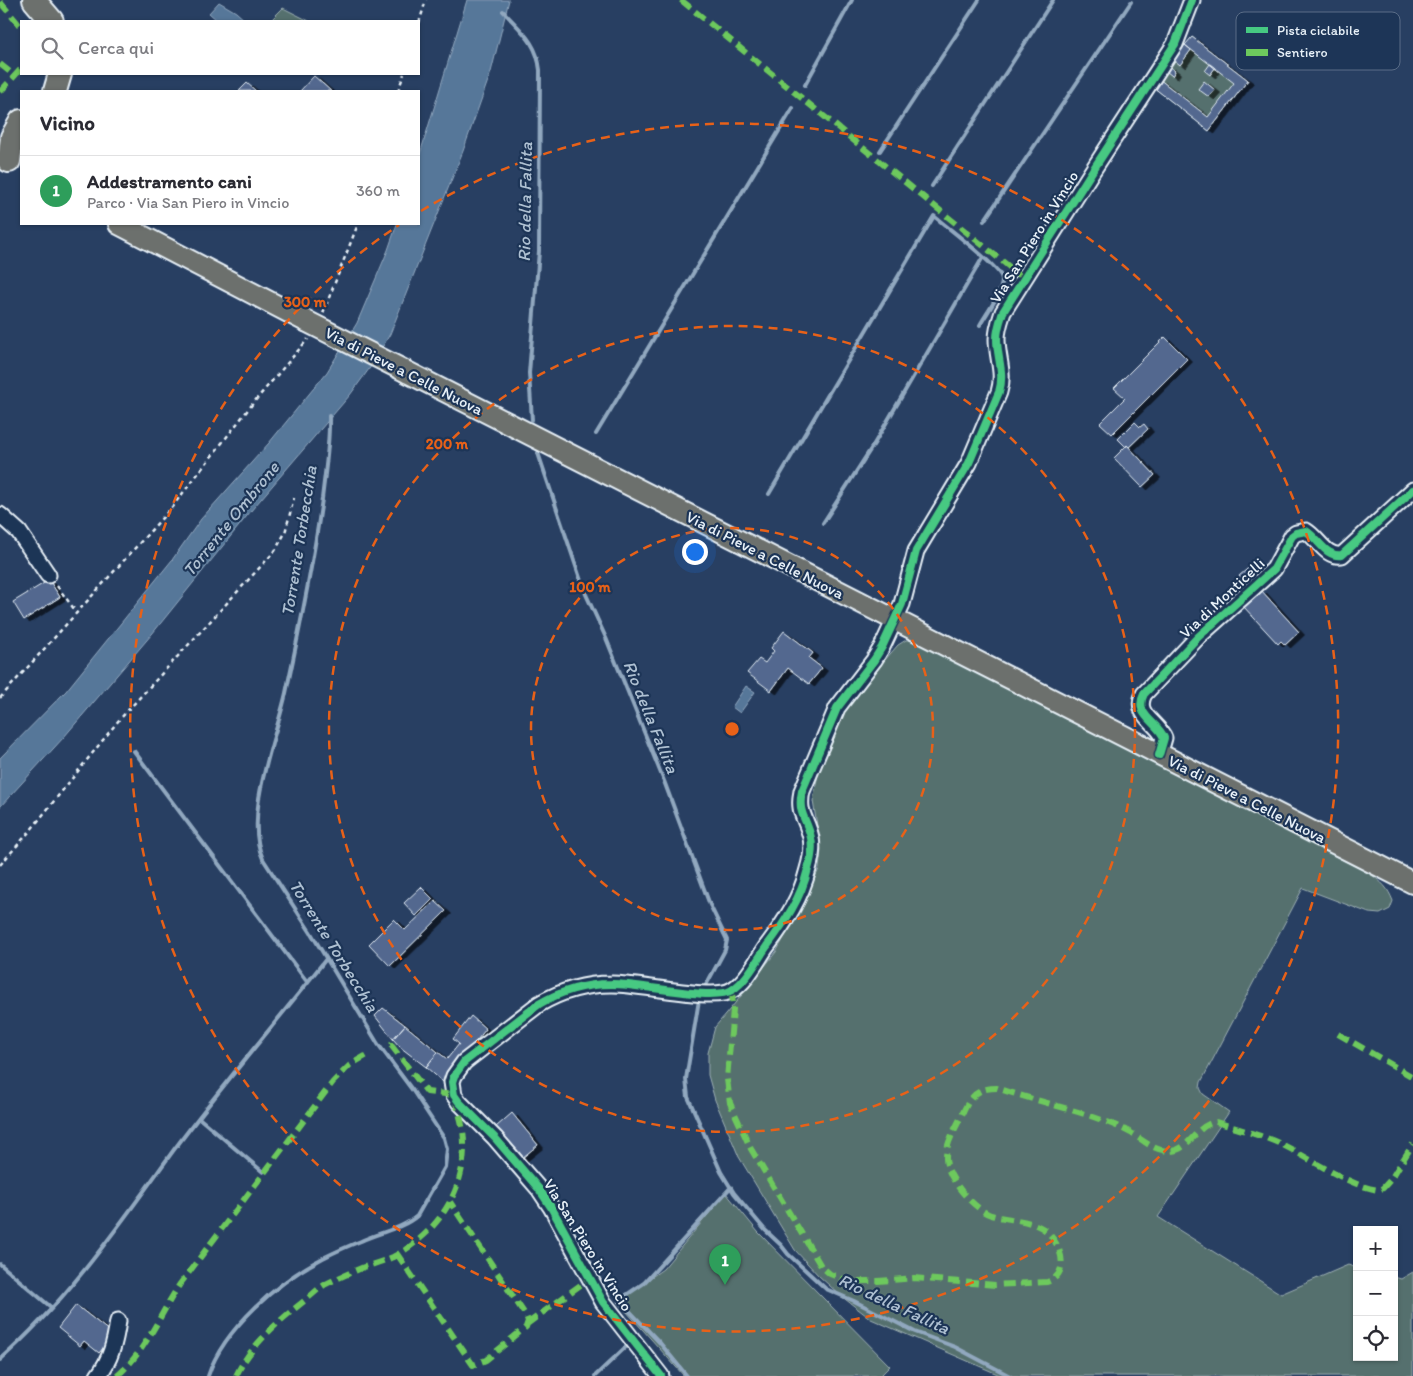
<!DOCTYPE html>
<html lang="it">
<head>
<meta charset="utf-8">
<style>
	:root { --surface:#fff; --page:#f7f7f7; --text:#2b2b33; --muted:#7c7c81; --line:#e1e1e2; --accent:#8a764a }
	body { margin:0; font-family:Itim,sans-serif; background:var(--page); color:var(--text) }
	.controls { position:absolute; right:15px; bottom:15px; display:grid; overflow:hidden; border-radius:0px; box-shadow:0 1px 4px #0004 }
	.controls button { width:45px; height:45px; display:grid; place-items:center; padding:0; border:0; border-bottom:1px solid var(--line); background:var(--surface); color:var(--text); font:25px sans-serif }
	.you { position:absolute; left:694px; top:551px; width:18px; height:18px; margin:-12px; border:4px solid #fff; border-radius:50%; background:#1a73e8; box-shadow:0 0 0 8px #1a73e833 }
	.badge { display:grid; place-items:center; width:32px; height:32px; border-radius:50%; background:var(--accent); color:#fff; font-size:16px; font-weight:700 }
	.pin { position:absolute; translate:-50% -41px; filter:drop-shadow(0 1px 2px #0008) }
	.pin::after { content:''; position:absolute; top:26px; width:18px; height:15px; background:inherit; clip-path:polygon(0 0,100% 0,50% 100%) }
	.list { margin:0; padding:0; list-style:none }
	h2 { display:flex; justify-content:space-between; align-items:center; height:65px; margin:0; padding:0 20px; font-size:21px }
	h2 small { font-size:16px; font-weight:400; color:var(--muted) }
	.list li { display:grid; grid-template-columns:32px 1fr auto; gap:15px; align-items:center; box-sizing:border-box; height:70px; padding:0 20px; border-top:1px solid var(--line) }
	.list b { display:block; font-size:19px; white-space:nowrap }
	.list p { margin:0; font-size:16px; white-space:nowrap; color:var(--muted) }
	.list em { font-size:16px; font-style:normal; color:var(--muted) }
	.icon { flex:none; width:28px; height:28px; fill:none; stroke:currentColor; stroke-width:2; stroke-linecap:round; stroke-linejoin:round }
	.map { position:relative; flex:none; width:1413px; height:1376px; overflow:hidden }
	.search { position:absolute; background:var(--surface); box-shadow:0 1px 4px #0004; left:20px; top:20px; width:400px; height:55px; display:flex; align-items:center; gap:12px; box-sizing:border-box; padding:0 18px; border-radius:0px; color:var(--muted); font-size:19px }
	.panel { position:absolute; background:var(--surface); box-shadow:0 1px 4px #0004; left:20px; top:90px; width:400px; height:135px; border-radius:0px }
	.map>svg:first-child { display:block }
	.green { fill:#55706e; stroke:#9eb0b3 }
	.water { fill:#577799; stroke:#91a8bf }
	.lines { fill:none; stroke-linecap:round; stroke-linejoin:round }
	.stream { stroke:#91a8bf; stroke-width:4 }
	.building { fill:#52688f; stroke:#e8f1f8; filter:url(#shadow) }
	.minor-casing { stroke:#e8f1f8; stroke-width:19 }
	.major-casing { stroke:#e8f1f8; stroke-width:24 }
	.highway-casing { stroke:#e8f1f8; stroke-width:26 }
	.path { stroke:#e8f1f8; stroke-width:2.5; stroke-dasharray:4 4; stroke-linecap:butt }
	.minor { stroke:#1d3557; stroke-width:15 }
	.major { stroke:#6c706d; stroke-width:20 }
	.highway { stroke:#6c706d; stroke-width:22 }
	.major-bridge-casing { stroke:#e8f1f8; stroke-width:24; stroke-linecap:butt }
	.major-bridge { stroke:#6c706d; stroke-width:20 }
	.quiet { stroke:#6dc95d; stroke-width:6; stroke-dasharray:12 6; stroke-linecap:butt }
	.cycleway-casing { stroke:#1d3557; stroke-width:11 }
	.cycleway { stroke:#46c982; stroke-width:8 }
	.ring { fill:none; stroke:#e86118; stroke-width:2.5; stroke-dasharray:9 6 }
	.labels { text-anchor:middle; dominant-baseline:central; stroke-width:4.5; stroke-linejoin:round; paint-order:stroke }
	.street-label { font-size:16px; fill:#e8f1f8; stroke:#1d3557 }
	.water-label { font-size:18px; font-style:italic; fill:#aec0d2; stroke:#1d3557 }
	.key { fill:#1d3557; stroke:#5a6d87; stroke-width:1 }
	.key-label { font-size:14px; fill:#e8f1f8 }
	.centre { fill:#e86118; stroke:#1d3557; stroke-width:2.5 }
	.ring-label { font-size:15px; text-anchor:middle; font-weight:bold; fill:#e86118; stroke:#1d3557; stroke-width:4.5; stroke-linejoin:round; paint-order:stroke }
</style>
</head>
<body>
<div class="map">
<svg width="1413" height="1376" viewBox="0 0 1413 1376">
	<defs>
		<filter id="shadow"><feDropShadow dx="5.5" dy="3" stdDeviation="0" flood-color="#0009"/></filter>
	</defs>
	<rect width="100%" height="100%" fill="#283f62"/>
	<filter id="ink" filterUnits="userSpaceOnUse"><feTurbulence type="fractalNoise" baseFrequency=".02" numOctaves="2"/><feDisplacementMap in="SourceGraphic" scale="10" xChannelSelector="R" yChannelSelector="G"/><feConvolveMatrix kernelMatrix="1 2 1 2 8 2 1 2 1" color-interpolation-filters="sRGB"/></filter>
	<g filter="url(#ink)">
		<path class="green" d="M283,8L309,21H270Z
			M1192,37L1248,80L1209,131L1153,87Z
			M906,640H912L1370,874C1382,882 1388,888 1393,901L1390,909L1380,914L1369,913L1303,888L1201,1082L1200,1088L1203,1094L1229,1112L1158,1217L1281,1294L1348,1265L1357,1268V1357H1394V1277L1401,1279L1413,1272V1376H1002L871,1319L841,1296L819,1276L795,1250L739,1157L715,1100L708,1075V1053L715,1027L741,996L776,952L803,905L819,869L821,850L813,801L818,774L837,725L850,700L898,645Z
			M726,1193L758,1232L890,1366L880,1376H684L617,1301L663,1269Z"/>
		<path class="water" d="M467,0H509L491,72L463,151L390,334L372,365L350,395L255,506L152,634L64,737L0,807V758L66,691L172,560L201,519L269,443L327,372L357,323L388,250L397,224H419V157Z
			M219,2L236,12L246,21H218L209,13Z
			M746,686L755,692L740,713L732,707Z"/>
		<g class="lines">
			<path class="stream" d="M503,11C521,31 537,42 540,70L539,251L529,373L532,420
				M805,85L852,0
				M880,151L979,0
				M932,186L1053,0
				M984,221L1131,2
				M596,434L793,108
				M538,453L584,590L606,638L664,781L710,905L727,940L725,950L705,987
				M769,494L934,216C945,226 1002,268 1002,279C1003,292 986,314 980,325
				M823,523L874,444L983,257
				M134,751L308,983
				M699,1000L686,1079L688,1097L721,1172L734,1193L765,1230L781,1245L788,1254L826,1289L854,1301L915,1332L955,1347L1010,1376
				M199,1118L263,1172
				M0,1264L52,1308
				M0,1360C68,1300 120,1224 173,1151C222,1085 276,1023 326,959
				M208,1376C223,1329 280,1280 323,1258C335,1252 348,1246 361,1241C379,1232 402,1229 417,1216L445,1167L447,1149L444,1138L413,1091L378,1044L311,933L263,859C243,816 276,738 286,693C300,628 313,564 322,499C325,471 330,443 329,416
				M595,1376L631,1342
				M687,1376L660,1343L619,1300L644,1283L731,1187"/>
		</g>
		<path class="building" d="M1192,37L1248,80L1209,131L1153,87L1159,79L1208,117L1234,83L1185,45Z
			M1185,45L1191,50L1180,65L1174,60Z
			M1210,64L1215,68L1210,75L1205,71Z
			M1169,66L1175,71L1172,76L1166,71Z
			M314,76L331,91H300Z
			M1204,81L1215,90L1209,97L1198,89Z
			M247,83L256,91H239Z
			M1165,337L1187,359L1112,434L1100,423L1125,398L1114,388Z
			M1135,422L1140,427L1144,424L1148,429L1129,447L1127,445L1126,447L1118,439Z
			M1127,445L1155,475L1142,487L1114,458Z
			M1253,564L1262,574L1248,586L1239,576Z
			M49,580L60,597L24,620L13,602Z
			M1261,590L1299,632L1285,645L1281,641L1278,644L1243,606Z
			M784,631L813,653L809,658L822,668L809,684L788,668L771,691L747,673L759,659L765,663L774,651L771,648Z
			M421,887L433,899L416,916L404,903Z
			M435,901L446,911L390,966L369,944L394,919L405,930Z
			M383,1008L405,1025L393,1039L375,1016Z
			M471,1016L486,1029L443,1082L426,1067L438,1052L447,1059L459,1044L453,1039Z
			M405,1025L438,1052L426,1067L400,1047L393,1039Z
			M512,1113L538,1145L522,1158L496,1127Z
			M76,1305L114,1335L99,1353L84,1341L80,1346L58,1328Z"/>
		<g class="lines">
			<g class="minor-casing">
				<path id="minor" d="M0,515L19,532L48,575
					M1159,755L1164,738C1158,722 1133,715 1144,694L1198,637L1274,569L1292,536L1296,533L1306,531C1318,538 1326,558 1342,555L1413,490
					M98,1376C111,1359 115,1342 118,1321
					M661,1376L603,1302L551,1207L539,1189L495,1138L459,1102L454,1095L452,1082L454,1076L464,1062L539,1004C561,991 586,984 611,984C638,983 714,1002 732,990C747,981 757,960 767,946C785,922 801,898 808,869C811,859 813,848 811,838C807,818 797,814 802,791L837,708L874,660L882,647L902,604L916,551L969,463L999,392C1005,373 997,358 997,339C997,329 1000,321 1003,312L1091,173L1175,44L1192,0"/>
			</g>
			<g class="major-casing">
				<path id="major" d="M119,224L306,321
					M407,372L1413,883"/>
			</g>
			<g class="highway-casing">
				<path id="highway" d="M34,0L52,21
					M55,91L60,74
					M9,161L12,137L21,121"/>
			</g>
			<path class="path" d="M419,23L426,0
				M398,91L404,74
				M323,313L358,224
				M57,586L77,613
				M0,698L172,507L254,402L308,339
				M0,865L30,831L119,720L275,551L285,533L294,498"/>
			<use href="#minor" class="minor"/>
			<use href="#major" class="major"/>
			<use href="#highway" class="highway"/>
			<g class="major-bridge-casing">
				<path id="major-bridge" d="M306,321L407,372"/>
			</g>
			<use href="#major-bridge" class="major-bridge"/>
			<path class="quiet" d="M681,0L1023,278
				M0,2L21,27
				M0,64L15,76
				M0,92L21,69
				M732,990L733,1009L727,1079L730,1103L751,1149L821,1266L830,1274L848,1281H878L914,1278L995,1285L1047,1282C1073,1274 1060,1239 1042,1228C1027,1219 1008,1220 991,1215C973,1209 946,1177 946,1158C946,1144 954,1131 960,1119C969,1099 974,1088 997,1088C1040,1103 1092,1112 1131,1133C1143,1140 1154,1151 1169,1151C1189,1152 1196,1124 1216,1122C1238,1129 1265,1136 1285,1146C1311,1159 1351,1187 1379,1190L1383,1188L1391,1179L1413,1144
				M1338,1034L1413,1077
				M397,1254L473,1365L486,1360L526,1327L528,1321L526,1316L450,1202
				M527,1324L590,1278
				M117,1376C146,1351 159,1316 180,1284L333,1082L350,1065L367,1055
				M236,1376C251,1344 281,1319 308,1298C314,1293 319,1288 326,1284C338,1278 352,1272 364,1267C374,1264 384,1261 393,1257C436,1234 465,1193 464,1143C464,1127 458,1110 454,1095L427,1092L391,1045L386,1047"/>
			<g class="cycleway-casing">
				<path id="cycleway" d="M1159,755L1164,738C1158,722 1133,715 1144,694L1198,637L1274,569L1292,536L1296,533L1306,531C1318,538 1326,558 1342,555L1413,490
					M661,1376L603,1302L551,1207L539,1189L495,1138L459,1102L454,1095L452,1082L454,1076L464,1062L539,1004C561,991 586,984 611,984C638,983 714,1002 732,990C747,981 757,960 767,946C785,922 801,898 808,869C811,859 813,848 811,838C807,818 797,814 802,791L837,708L874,660L882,647L902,604L916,551L969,463L999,392C1005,373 997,358 997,339C997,329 1000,321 1003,312L1091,173L1175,44L1192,0"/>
			</g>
			<use href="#cycleway" class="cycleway"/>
		</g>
	</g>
	<g class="ring">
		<circle cx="732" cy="729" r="201"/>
		<circle cx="732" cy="729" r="403"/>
		<path d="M421 211A604 604 0 1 1 399 225"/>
	</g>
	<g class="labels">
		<g class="street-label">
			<text transform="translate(1034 237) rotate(-58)">Via San Piero in Vincio</text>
			<text transform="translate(404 371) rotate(27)">Via di Pieve a Celle Nuova</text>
			<text transform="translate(765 555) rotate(27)">Via di Pieve a Celle Nuova</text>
			<text transform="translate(1222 598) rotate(-43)">Via di Monticelli</text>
			<text transform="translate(1247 799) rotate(27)">Via di Pieve a Celle Nuova</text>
			<text transform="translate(588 1245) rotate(58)">Via San Piero in Vincio</text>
		</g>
		<g class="water-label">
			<text transform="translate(525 202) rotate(-89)">Rio della Fallita</text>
			<text transform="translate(231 519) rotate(-51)">Torrente Ombrone</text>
			<text transform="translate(299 541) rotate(-81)">Torrente Torbecchia</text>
			<text transform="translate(651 717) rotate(68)">Rio della Fallita</text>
			<text transform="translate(334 946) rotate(58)">Torrente Torbecchia</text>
			<text transform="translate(894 1304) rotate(25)">Rio della Fallita</text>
		</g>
	</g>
	<rect x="1236" y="12" width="164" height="58" rx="8" class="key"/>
	<rect x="1246" y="27" width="22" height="6" fill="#46c982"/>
	<rect x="1246" y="49" width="22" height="7" fill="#6dc95d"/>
	<g class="key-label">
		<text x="1277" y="35">Pista ciclabile</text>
		<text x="1277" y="57">Sentiero</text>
	</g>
	<circle cx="732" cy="729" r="8" class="centre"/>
	<g class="ring-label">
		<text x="305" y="307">300 m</text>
		<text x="447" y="449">200 m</text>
		<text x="590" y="592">100 m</text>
	</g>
</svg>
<div class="controls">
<button>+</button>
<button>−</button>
<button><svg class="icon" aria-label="locate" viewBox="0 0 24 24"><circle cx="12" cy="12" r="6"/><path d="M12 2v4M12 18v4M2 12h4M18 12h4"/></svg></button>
</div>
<div class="you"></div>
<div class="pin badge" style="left:725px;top:1285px;background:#2e9e5b">1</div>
<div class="search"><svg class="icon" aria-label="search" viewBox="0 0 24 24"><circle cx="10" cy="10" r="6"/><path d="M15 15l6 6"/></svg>Cerca qui</div>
<section class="panel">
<h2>Vicino<small></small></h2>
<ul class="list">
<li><span class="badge" style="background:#2e9e5b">1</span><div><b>Addestramento cani</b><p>Parco · Via San Piero in Vincio</p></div><em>360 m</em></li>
</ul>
</section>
</div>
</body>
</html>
